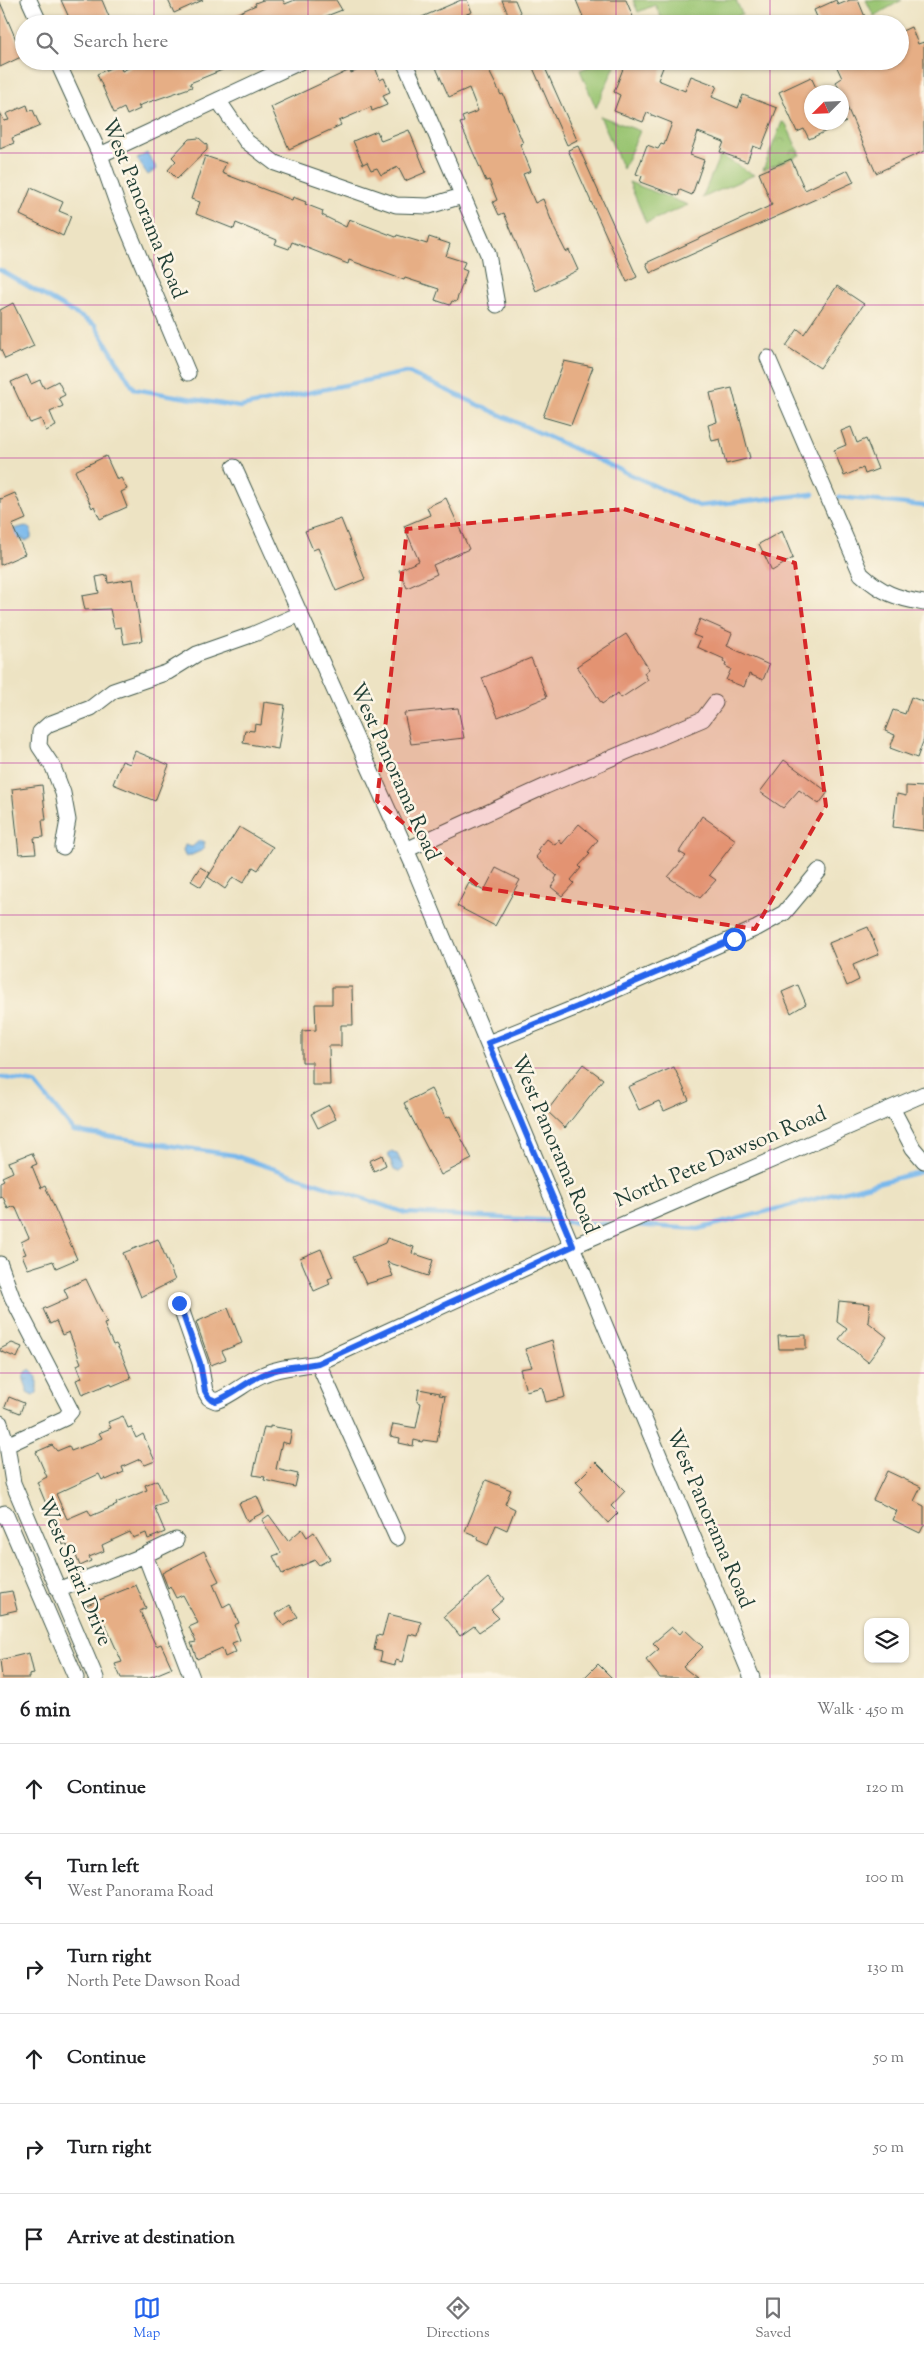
<!DOCTYPE html>
<html lang="en">
<head>
<meta charset="utf-8">
<style>
	:root { --surface:#fff; --page:#f2f2f2; --text:#202124; --muted:#757577; --line:#e0e0e0; --accent:#2563eb }
	body { margin:0; font-family:"Sorts Mill Goudy",serif; background:var(--page); color:var(--text) }
	.controls { position:absolute; right:15px; bottom:15px; display:grid; overflow:hidden; border-radius:10px; box-shadow:0 1px 4px #0004 }
	.controls button { width:45px; height:45px; display:grid; place-items:center; padding:0; border:0; border-bottom:1px solid var(--line); background:var(--surface); color:var(--text); font:25px sans-serif }
	.compass { position:absolute; left:804px; top:85px; width:45px; height:45px; border-radius:50%; background:var(--surface); box-shadow:0 1px 4px #0004; rotate:246deg }
	.stop { position:absolute; width:15px; height:15px; margin:-11px; border:4px solid #2563eb; border-radius:50%; background:#fff }
	.stop.end { background:#2563eb; border-color:#fff; box-shadow:0 1px 5px #0008 }
	.list { margin:0; padding:0; list-style:none }
	h2 { display:flex; justify-content:space-between; align-items:center; height:65px; margin:0; padding:0 20px; font-size:21px }
	h2 small { font-size:16px; font-weight:400; color:var(--muted) }
	.list li { display:grid; grid-template-columns:32px 1fr auto; gap:15px; align-items:center; box-sizing:border-box; height:90px; padding:0 20px; border-top:1px solid var(--line) }
	.list b { display:block; font-size:19px; white-space:nowrap }
	.list p { margin:0; font-size:16px; white-space:nowrap; color:var(--muted) }
	.list em { font-size:16px; font-style:normal; color:var(--muted) }
	.icon { flex:none; width:28px; height:28px; fill:none; stroke:currentColor; stroke-width:2; stroke-linecap:round; stroke-linejoin:round }
	.map { position:relative; flex:none; width:924px; height:1678px; overflow:hidden }
	.search { position:absolute; background:var(--surface); box-shadow:0 1px 4px #0004; left:15px; right:15px; top:15px; height:55px; display:flex; align-items:center; gap:12px; box-sizing:border-box; padding:0 18px; border-radius:28px; color:var(--muted); font-size:19px }
	.sheet { height:605px; background:var(--surface) }
	nav { display:flex; justify-content:space-around; align-items:center; box-sizing:border-box; height:70px; border-top:1px solid var(--line); background:var(--surface); font-size:14px; color:var(--muted) }
	nav a { display:grid; justify-items:center; gap:2px }
	nav .on { color:var(--accent) }
	.map>svg:first-child { display:block }
	.green { fill:#9ac572; stroke:#5c8153 }
	.park { fill:url(#park-crowns); stroke:#5c8153 }
	.water { fill:url(#water-ripples); stroke:#4c7a90 }
	.lines { fill:none; stroke-linecap:round; stroke-linejoin:round }
	.stream { stroke:#78b8ec; stroke-width:4.5 }
	.building { fill:#e6ae85 }
	.minor-casing { stroke:#3e5649; stroke-width:17 }
	.minor { stroke:#fff; stroke-width:15 }
	.route { stroke:#2563eb; stroke-width:6 }
	.marked { fill:#d62828; fill-opacity:0.2; stroke:#d62828; stroke-width:4; stroke-dasharray:10 6; stroke-linejoin:round }
	.grid { fill:none; stroke:#b5179e; stroke-width:1; stroke-opacity:0.55 }
	.labels { text-anchor:middle; dominant-baseline:central; stroke-width:5; stroke-linejoin:round; paint-order:stroke }
	.street-label { font-size:21px; fill:#1f3d34; stroke:#fcf5e5 }
</style>
</head>
<body>
<div class="map">
<svg width="924" height="1678" viewBox="0 0 924 1678">
	<defs>
		<pattern id="park-crowns" width="20" height="18" patternUnits="userSpaceOnUse" patternTransform="scale(1.25)"><rect width="20" height="18" fill="#9ac572"/><path d="M2 6a3 3 0 1 1 6 0M12 15a3 3 0 1 1 6 0" fill="none" stroke="#7da15e"/></pattern>
		<pattern id="water-ripples" width="26" height="14" patternUnits="userSpaceOnUse" patternTransform="scale(1.25)"><rect width="26" height="14" fill="#78b8ec"/><path d="M2 4q2-2 4 0t4 0M15 11q2-2 4 0t4 0" fill="none" stroke="#6297c0"/></pattern>
	</defs>
	<rect width="100%" height="100%" fill="#fcf5e5"/>
	<filter id="ink" filterUnits="userSpaceOnUse"><feTurbulence type="fractalNoise" baseFrequency=".02" numOctaves="2"/><feDisplacementMap in="SourceGraphic" scale="10" xChannelSelector="R" yChannelSelector="G"/><feConvolveMatrix kernelMatrix="1 2 1 2 8 2 1 2 1" color-interpolation-filters="sRGB"/></filter>
	<filter id="wash" filterUnits="userSpaceOnUse"><feTurbulence type="fractalNoise" baseFrequency=".0096" numOctaves="4" result="noise"/><feDisplacementMap in="SourceGraphic" scale="20" xChannelSelector="R" yChannelSelector="G"/><feGaussianBlur stdDeviation="1.12" result="paint"/><feColorMatrix in="noise" values="0 0 0 0 0 0 0 0 0 0 0 0 0 0 0 0 0 1.4 0 .05"/><feComposite in="paint" operator="in"/></filter>
	<g filter="url(#wash)">
		<rect width="100%" height="100%" fill="#ede3c3"/>
		<path class="green" d="M633,0H736L742,14L721,24H658L663,21L655,5L638,12Z
			M866,0H902L874,16Z
			M603,61H617L596,108L580,70Z
			M600,116L640,131L623,169Z
			M720,155L754,175L702,198Z
			M629,182L688,205L646,223Z"/>
		<path class="park" d="M782,122L786,124L800,155L763,170Z"/>
		<path class="water" d="M147,153L157,169L148,175L137,159Z
			M25,526L31,529V538L26,541L16,538L11,530Z
			M200,840L205,842L203,850L187,857L185,856L183,851L185,845L192,847Z
			M392,1151L397,1154L404,1168L399,1172L394,1170L388,1154Z
			M30,1370L37,1377V1393L33,1396L27,1393C28,1385 22,1381 24,1374Z"/>
		<g class="lines">
			<path class="stream" d="M0,270L95,325L134,389L240,407L407,372L699,506L813,494
				M839,497L924,506
				M0,1077L35,1083L74,1131L233,1155L406,1213L558,1221
				M566,1222L611,1224
				M634,1225L698,1229L924,1171"/>
		</g>
		<g id="blocks">
			<path class="building" d="M61,0H102L112,24H72Z
				M168,0H203L174,13Z
				M263,0H283L285,4L295,0H336L342,10L324,17L327,24H213L256,5L255,3Z
				M461,0H467L472,12L464,15L468,24H406Z
				M502,0H515L525,24H512Z
				M576,0H626L636,24H586Z
				M836,0L838,5L850,0H858L868,24H820L814,10Z
				M0,2L23,56L0,67Z
				M911,27L918,44L924,42V151L876,173L836,82L842,78L834,61H900V32Z
				M144,61H242V62L190,83L192,87L138,106L140,109L127,115L124,108L114,113L97,74L119,64L122,71Z
				M433,61H484L501,95L503,94L523,143L520,144L531,171L523,174L535,203L543,199L555,230L566,252L569,250L578,270L536,291L504,213L499,215L493,202L497,200L489,180L486,181L460,123L464,122L462,117L478,111L469,88L449,97Z
				M530,61H542L577,140L567,145Z
				M626,61H654L664,65L658,80L685,91L691,76L717,86L712,97L738,108L743,95L777,108L761,149L753,146L747,162L720,152L724,142L698,132L690,155L704,160L692,195L680,190L678,196L640,182L642,176L636,174L647,145L658,149L661,144L664,145L672,123L647,113L643,122L614,111L620,95L614,92Z
				M368,66L369,69L375,67L380,80L384,78L390,92L383,95L387,105L372,111L371,107L339,121L341,125L289,149L271,107L350,70L351,73Z
				M811,77L818,92H812V122H846L809,139L804,129L797,132L779,92Z
				M27,105L29,111L33,110L40,126L12,138L14,143L0,149V112L4,121L9,120L6,114Z
				M409,130L426,172L405,181L398,167L381,175L377,168L371,170L367,162L363,164L353,141L377,131L381,141Z
				M199,138L207,145V150L177,179L168,170L176,161L172,157L189,139Z
				M578,146L637,277L627,282L568,150Z
				M205,156L226,163L222,173L292,200L293,197L306,202L305,204L323,211L322,215L346,227L349,219L396,237L397,235L427,244L429,237L450,244L446,256L465,262L462,269L467,271L456,302L452,301L450,305L435,300L439,289L405,278L404,280L349,260L348,264L292,242L289,249L275,244L277,240L236,223L234,229L196,214L200,202L191,199Z
				M791,159L805,190L848,170L854,182L650,273L646,263L772,205L759,173Z
				M31,188L63,202L59,211L71,216L63,236L20,215Z
				M837,286L864,304L820,368L786,346L798,329L804,334Z
				M13,303L34,346L5,359L0,348V310Z
				M564,361L593,367L571,425L543,417Z
				M27,375L31,384L40,380L44,388L58,381L65,395L59,398L63,406L50,412L56,426L46,431L41,419L30,423L11,382Z
				M732,388L750,458L726,464L720,439L712,441L708,425L717,422L710,393Z
				M851,427L857,443L866,439L878,469L865,474L863,468L844,476L834,450L846,445L841,431Z
				M106,456L117,480L121,478L127,489L121,492L127,507L100,519L94,506L92,508L75,471Z
				M15,493L26,519L12,525L25,554L0,565V498L1,499Z
				M446,498L469,549L433,565L437,574L407,588L399,570L419,561L404,526L430,515L427,507Z
				M341,519L365,579L336,591L318,548L313,550L305,531Z
				M782,531L793,558L772,571L759,544Z
				M107,575L108,583L133,579L142,641L124,644L121,627L114,628L110,609L85,610L82,596L99,593L96,577Z
				M700,619L732,633L727,646L769,665L763,680L749,674L744,687L726,680L731,669L725,666L726,663L723,661L724,659L697,647L701,638L693,635Z
				M626,634L649,669L644,673L648,680L621,698L618,693L602,704L577,666Z
				M531,658L547,697L498,717L482,678Z
				M911,697L924,702V739L917,758L890,748L895,735L885,731L893,710L905,714Z
				M264,702L285,705L278,749L243,743L245,730L254,731L255,724L261,725Z
				M458,708L464,738L411,744L404,713Z
				M135,751L169,765L155,801L113,784L122,761L130,764Z
				M784,760L828,792L819,804L799,790L783,808L760,792Z
				M42,785L46,820H42L44,837L34,838L36,853L19,854L12,789Z
				M906,786L924,787V831L893,827L897,794L906,796Z
				M702,816L736,840L709,875L716,880L700,898L668,877L686,856L679,852Z
				M579,824L598,840L588,852L590,854L579,866L581,868L571,880L574,883L562,896L551,887L556,881L555,879L557,876L536,857L540,852L538,850L547,839L555,845L559,840L562,844Z
				M239,827L273,847L258,870L253,867L243,883L233,877L225,889L208,877Z
				M200,867L210,873L201,887L191,881Z
				M496,868L520,880L495,926L457,906L469,883L484,891Z
				M868,927L879,954L853,965L859,980L847,986L829,943Z
				M798,985L806,1004L791,1013L782,992Z
				M332,987H352L353,1025H341V1046H329L330,1085H312V1062H302V1031L316,1030L315,1004H332Z
				M583,1064L603,1079L565,1128L547,1111Z
				M674,1067L689,1100L664,1111L659,1101L639,1110L628,1087Z
				M431,1089L446,1118L450,1116L472,1159L441,1175L404,1103Z
				M329,1105L336,1119L318,1128L311,1114Z
				M32,1153L37,1164L32,1166L41,1188L45,1186L77,1259L56,1268L53,1261L28,1269L22,1255L26,1254L21,1242L29,1238L15,1206L8,1209L3,1197L0,1198V1182L4,1180L2,1177L13,1172L9,1162Z
				M382,1155L386,1165L374,1171L369,1161Z
				M387,1238L414,1247L412,1253L433,1260L428,1276L387,1262L393,1276L366,1284L353,1257L385,1243Z
				M158,1239L175,1280L141,1297L123,1253Z
				M321,1249L333,1277L328,1279L330,1284L314,1291L300,1258Z
				M86,1279L107,1323L104,1324L113,1345L116,1344L121,1353L131,1378L112,1386L111,1383L82,1395L76,1380L82,1378L77,1365L81,1363L69,1332L62,1335L56,1321L50,1324L43,1309L68,1298L64,1289Z
				M839,1301L870,1304L868,1322L887,1337L868,1362L839,1339L847,1329L837,1322Z
				M228,1308L242,1343L222,1351L226,1359L211,1365L196,1322Z
				M806,1335V1349H779L778,1336Z
				M552,1340L565,1397L546,1402L542,1387L526,1391L520,1369L532,1367L525,1349Z
				M12,1343L22,1347L17,1358L0,1351V1349Z
				M419,1389L440,1393L439,1395L445,1396L437,1442L423,1440L422,1442L414,1440L413,1446L399,1443L400,1438L390,1436L393,1424L416,1428L421,1403L417,1402Z
				M9,1397L24,1403L20,1413L5,1407Z
				M123,1416L128,1428L131,1427L136,1438L143,1434L155,1461L145,1465L140,1459L122,1467L124,1472L106,1480L105,1478L102,1480L99,1474L56,1494L67,1519L88,1510L91,1516L117,1505L116,1503L147,1490L145,1485L157,1480L166,1502L154,1506L165,1532L148,1539L146,1533L133,1538L130,1532L102,1545L104,1551L89,1557L91,1561L80,1566L75,1553L72,1555L66,1543L63,1545L37,1482L47,1477L36,1452L52,1445L57,1451L69,1446L71,1451L87,1445L102,1438L99,1433L111,1428L108,1422Z
				M270,1426L292,1430L289,1444L282,1442L276,1469L298,1474L295,1487L264,1480L265,1477L253,1475L264,1427L270,1428Z
				M596,1462L625,1491L611,1506L618,1513L608,1523L580,1492L583,1489L576,1482Z
				M887,1471L921,1487L914,1501L924,1506V1525L920,1533L893,1520L897,1511L873,1500Z
				M486,1480L511,1490L505,1504L515,1509L507,1530L496,1525L488,1545L477,1540L479,1537L465,1531Z
				M257,1496L264,1512L247,1521L239,1503Z
				M269,1515L288,1541L302,1529L307,1537L314,1532L330,1559L319,1565L315,1560L282,1574L273,1556L281,1553L262,1520Z
				M204,1551L219,1581L213,1584L223,1607L230,1603L239,1623L234,1625L240,1640L232,1643L236,1652L225,1657L222,1648L197,1659L191,1643L196,1642L189,1627L198,1623L183,1595L176,1598L170,1586L168,1588L162,1573Z
				M488,1578L504,1599L491,1610L499,1618L479,1632L474,1626L460,1636L444,1616Z
				M136,1585L146,1608L140,1611L148,1629L156,1646L161,1644L172,1668L148,1678H121L115,1664L122,1662L105,1624L96,1628L87,1605Z
				M12,1591L17,1610L0,1614V1593Z
				M290,1605L298,1617L284,1626L276,1614Z
				M388,1614L421,1622L418,1636L409,1634L402,1662L396,1660L395,1665L380,1661L382,1652L374,1650L377,1635L382,1636Z
				M672,1627L680,1634L684,1629L703,1647L683,1667L697,1678H660L646,1660L659,1649L653,1643Z
				M29,1653L34,1674L29,1675V1678H2L0,1660Z
				M598,1664L612,1678H584Z"/>
		</g>
	</g>
	<g filter="url(#ink)">
		<use href="#blocks" fill-opacity="0" stroke="#3e5649" stroke-width="1"/>
		<g class="lines">
			<g class="minor-casing">
				<path id="minor" d="M29,0L40,24
					M57,61L100,155L118,206L188,373
					M404,61L488,254L497,305
					M218,100L246,141L275,163L396,205L429,206L462,196
					M100,155L302,61
					M768,358L861,574C882,593 896,598 924,603
					M234,467L413,865L752,1678
					M63,847L68,820L63,793L53,767L39,746L40,732L49,724L91,708L113,691L168,672L197,654L254,634L300,614
					M406,850L546,786L703,719L715,703
					M488,1043L577,1007L757,928L784,913L819,871
					M892,1108L913,1148L924,1161
					M0,1264L12,1297L71,1411L65,1418L7,1445
					M179,1303L200,1363L205,1391L209,1398L216,1401C233,1395 247,1381 264,1374C281,1366 299,1367 318,1363L573,1246L924,1094
					M318,1363L397,1538
					M0,1423L7,1445L13,1483L96,1678
					M0,1515L5,1513L76,1678
					M145,1555L192,1678
					M58,1590L145,1555L176,1540"/>
			</g>
			<use href="#minor" class="minor"/>
		</g>
	</g>
	<g class="lines" filter="url(#ink)">
		<path class="route" d="M179,1303L200,1363L205,1391L209,1398L216,1401C233,1395 247,1381 264,1374C281,1366 299,1367 318,1363L573,1246L488,1043L577,1007L734,939"/>
	</g>
	<path class="marked" d="M624,509L795,563L826,806L755,929L481,888L377,801L407,529Z"/>
	<path class="grid" d="M154,0V24M308,0V24M462,0V24M616,0V24M770,0V24M154,61V1678M308,61V1678M462,61V1678M616,61V1678M770,61V1678M0,153H924M0,305H924M0,458H924M0,610H924M0,763H924M0,915H924M0,1068H924M0,1220H924M0,1373H924M0,1525H924"/>
	<g class="labels">
		<g class="street-label">
			<text transform="translate(143 209) rotate(68)">West Panorama Road</text>
			<text transform="translate(394 772) rotate(66)">West Panorama Road</text>
			<text transform="translate(554 1145) rotate(67)">West Panorama Road</text>
			<text transform="translate(721 1158) rotate(-23)">North Pete Dawson Road</text>
			<text transform="translate(709 1519) rotate(67)">West Panorama Road</text>
			<text transform="translate(74 1572) rotate(67)">West Safari Drive</text>
		</g>
	</g>
</svg>
<div class="controls">
<button><svg class="icon" aria-label="layers" viewBox="0 0 24 24"><path d="M12 4l9 5-9 5-9-5zM3 14l9 5 9-5"/></svg></button>
</div>
<svg class="compass" viewBox="-18 -18 36 36"><path d="M0-13l5 13h-10z" fill="#e53935"/><path d="M0 13l5-13h-10z" fill="#757577"/></svg>
<div class="stop" style="left:734px;top:939px"></div>
<div class="stop end" style="left:179px;top:1303px"></div>
<div class="search"><svg class="icon" aria-label="search" viewBox="0 0 24 24"><circle cx="10" cy="10" r="6"/><path d="M15 15l6 6"/></svg>Search here</div>
</div>
<section class="sheet">
<h2>6 min<small>Walk · 450 m</small></h2>
<ul class="list">
<li><svg class="icon" aria-label="ahead" viewBox="0 0 24 24"><path d="M12 20V5M6 11l6-6 6 6"/></svg><div><b>Continue</b></div><em>120 m</em></li>
<li><svg class="icon" aria-label="left" viewBox="0 0 24 24"><path d="M17 20v-9H6M10 6l-5 5 5 5"/></svg><div><b>Turn left</b><p>West Panorama Road</p></div><em>100 m</em></li>
<li><svg class="icon" aria-label="right" viewBox="0 0 24 24"><path d="M7 20v-9h11M14 6l5 5-5 5"/></svg><div><b>Turn right</b><p>North Pete Dawson Road</p></div><em>130 m</em></li>
<li><svg class="icon" aria-label="ahead" viewBox="0 0 24 24"><path d="M12 20V5M6 11l6-6 6 6"/></svg><div><b>Continue</b></div><em>50 m</em></li>
<li><svg class="icon" aria-label="right" viewBox="0 0 24 24"><path d="M7 20v-9h11M14 6l5 5-5 5"/></svg><div><b>Turn right</b></div><em>50 m</em></li>
<li><svg class="icon" aria-label="arrive" viewBox="0 0 24 24"><path d="M6 21V4h12l-3 4 3 4H6"/></svg><div><b>Arrive at destination</b></div></li>
</ul>
</section>
<nav>
<a class="on"><svg class="icon" aria-label="map" viewBox="0 0 24 24"><path d="M3 6l6-2 6 2 6-2v14l-6 2-6-2-6 2zM9 4v14M15 6v14"/></svg>Map</a>
<a><svg class="icon" aria-label="directions" viewBox="0 0 24 24"><path d="M12 3l9 9-9 9-9-9zM9 14v-3h6M13 9l2 2-2 2"/></svg>Directions</a>
<a><svg class="icon" aria-label="saved" viewBox="0 0 24 24"><path d="M7 4h10v16l-5-4-5 4z"/></svg>Saved</a>
</nav>
</body>
</html>
